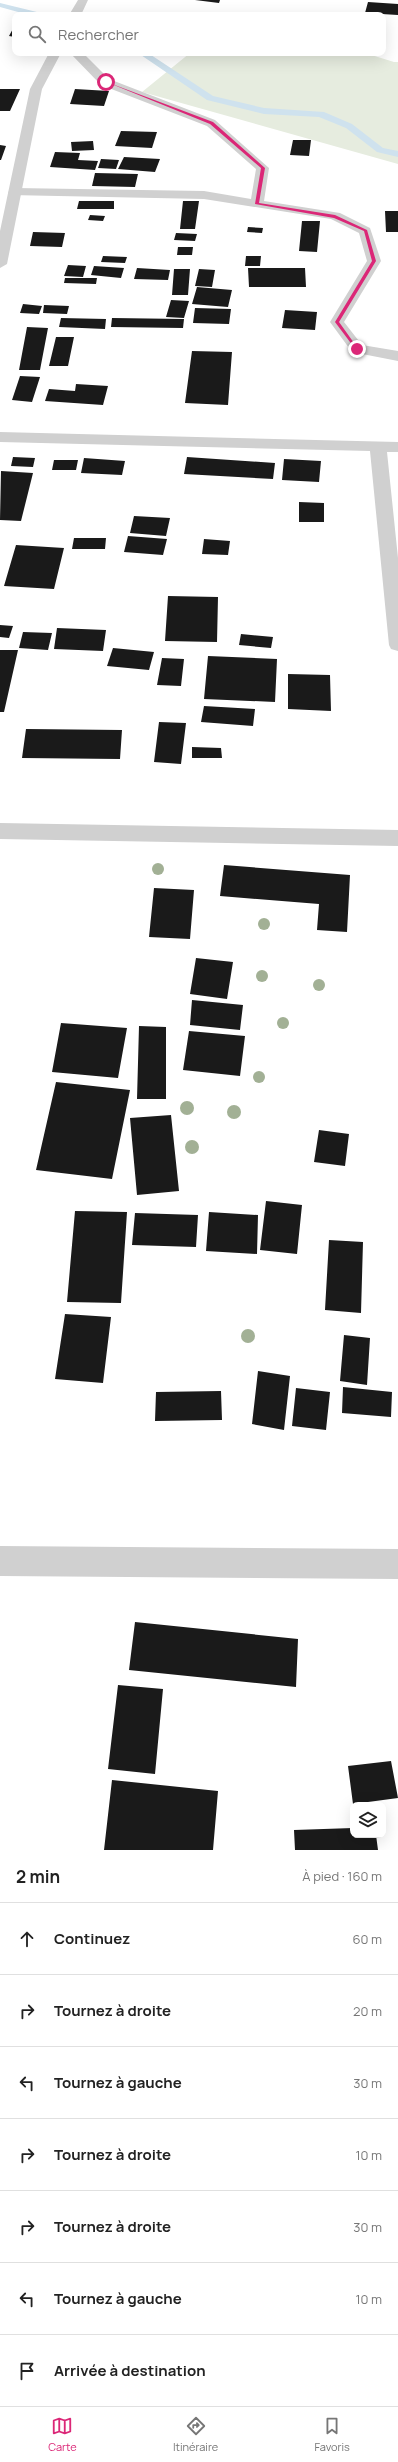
<!DOCTYPE html>
<html lang="fr">
<head>
<meta charset="utf-8">
<style>
	:root { --surface:#fff; --page:#f6f6f6; --text:#222; --muted:#767676; --line:#e0e0e0; --accent:#db2777 }
	body { margin:0; font-family:Manrope,sans-serif; background:var(--page); color:var(--text) }
	.controls { position:absolute; right:12px; bottom:12px; display:grid; overflow:hidden; border-radius:8px; box-shadow:0 4px 16px #0002 }
	.controls button { width:36px; height:36px; display:grid; place-items:center; padding:0; border:0; border-bottom:1px solid var(--line); background:var(--surface); color:var(--text); font:20px sans-serif }
	.stop { position:absolute; width:12px; height:12px; margin:-9px; border:3px solid #db2777; border-radius:50%; background:#fff }
	.stop.end { background:#db2777; border-color:#fff; box-shadow:0 1px 4px #0008 }
	.list { margin:0; padding:0; list-style:none }
	h2 { display:flex; justify-content:space-between; align-items:center; height:52px; margin:0; padding:0 16px; font-size:17px }
	h2 small { font-size:13px; font-weight:400; color:var(--muted) }
	.list li { display:grid; grid-template-columns:26px 1fr auto; gap:12px; align-items:center; box-sizing:border-box; height:72px; padding:0 16px; border-top:1px solid var(--line) }
	.list b { display:block; font-size:15px; white-space:nowrap }
	.list em { font-size:13px; font-style:normal; color:var(--muted) }
	.icon { flex:none; width:22px; height:22px; fill:none; stroke:currentColor; stroke-width:2; stroke-linecap:round; stroke-linejoin:round }
	.map { position:relative; flex:none; width:398px; height:1850px; overflow:hidden }
	.search { position:absolute; background:var(--surface); box-shadow:0 4px 16px #0002; left:12px; right:12px; top:12px; height:44px; display:flex; align-items:center; gap:10px; box-sizing:border-box; padding:0 14px; border-radius:8px; color:var(--muted); font-size:15px }
	.sheet { height:556px; background:var(--surface) }
	nav { display:flex; justify-content:space-around; align-items:center; box-sizing:border-box; height:56px; border-top:1px solid var(--line); background:var(--surface); font-size:11px; color:var(--muted) }
	nav a { display:grid; justify-items:center; gap:2px }
	nav .on { color:var(--accent) }
	.map>svg:first-child { display:block }
	.green { fill:#e6ecdf }
	.lines { fill:none; stroke-linecap:round; stroke-linejoin:round }
	.stream { fill:#cfe2ee; fill-rule:evenodd }
	.building { fill:#1a1a1a }
	.service { fill:#d0d0d0; fill-rule:evenodd }
	.minor { fill:#d0d0d0; fill-rule:evenodd }
	.tree { fill:#a2b095 }
	.route { fill:#db2777 }
</style>
</head>
<body>
<div class="map">
<svg width="398" height="1850" viewBox="0 0 398 1850">
	<rect width="100%" height="100%" fill="#fff"/>
	<path class="green" d="M190,53H365L394,62H398V164L142,92Z"/>
	<g class="lines">
		<path class="stream" d="M0,3L41,13L42,15H29L0,7Z
			M138,53H148L213,96L264,108L324,112L352,124L383,148L398,151V157L377,152L346,128L319,117L264,114L207,100Z"/>
	</g>
	<path class="building" d="M195,0H220L219,3Z
		M368,2L398,4V15L365,13Z
		M15,25V37L9,36Z
		M0,89H20L10,111H0Z
		M75,89L109,91L104,106L70,104Z
		M121,131L157,132L152,148L115,146Z
		M293,140H311L309,156L290,155Z
		M93,141L94,150L72,151L71,142Z
		M0,145L6,146L1,160H0Z
		M55,152L80,153L78,160L98,161L95,170L50,167Z
		M124,157L160,159L155,172L118,169Z
		M101,159L119,160L116,169L98,168Z
		M95,173L138,174L135,187L92,186Z
		M79,201H114V209H77Z
		M183,201H199L195,229H180Z
		M385,211H398V232H386Z
		M90,215L105,216L103,221L88,220Z
		M302,221H320L317,252L299,251Z
		M248,227L263,228L262,233L247,232Z
		M33,232L65,233L62,247L30,246Z
		M176,233L197,234L195,241L174,240Z
		M178,247H193L192,255H177Z
		M103,256L127,257L125,263L101,262Z
		M246,256H261L260,266H245Z
		M68,265L86,266L83,277L64,276Z
		M94,266L124,268L121,278L91,275Z
		M137,268L170,270L168,280L134,279Z
		M248,268H305L306,287H249Z
		M174,269H190L188,295H172Z
		M199,269L215,270L212,287L195,286Z
		M65,278H97L96,284L64,283Z
		M197,287L232,290L228,307L192,304Z
		M171,300L189,301L184,318L166,317Z
		M23,304L42,306L39,314L20,313Z
		M44,305L69,306L67,314L43,313Z
		M195,308L231,309L229,324L193,323Z
		M285,310L317,312L315,330L282,328Z
		M61,318L106,319L105,329L59,327Z
		M112,318L184,319L183,328L111,327Z
		M27,327L48,328L40,370H19Z
		M56,337H74L68,366H49Z
		M192,351L232,352L228,405L185,403Z
		M20,376L40,377L32,402L12,400Z
		M76,384L108,386L103,405L45,401L49,389L75,391Z
		M13,457L35,458L33,467L11,466Z
		M187,457L275,463L273,479L184,474Z
		M84,458L125,461L122,475L81,473Z
		M284,459L321,461L319,482L282,480Z
		M54,460H78L76,470H52Z
		M1,471L33,473L21,521L0,520Z
		M299,502L324,503V522H299Z
		M134,516L170,518L166,536L130,533Z
		M128,536L167,539L163,555L124,552Z
		M74,538H106L105,549H72Z
		M204,539L230,541L228,555L202,554Z
		M16,545L64,548L54,589L4,586Z
		M168,596L218,597L217,642L165,641Z
		M0,625L13,626L9,638L0,637Z
		M57,628L106,630L103,651L54,649Z
		M23,632L52,633L48,650L19,648Z
		M241,634L273,637L271,648L239,645Z
		M113,648L154,652L149,670L107,666Z
		M0,650H18L4,712H0Z
		M208,656L277,659L275,702L204,699Z
		M162,658L184,659L181,686L157,685Z
		M288,674L330,675L331,711L288,709Z
		M204,706L255,709L253,726L201,722Z
		M159,722L186,723L181,764L154,762Z
		M26,729L122,730L120,759L22,758Z
		M192,747L221,748L222,758H192Z
		M224,865L350,875L347,932L317,930L319,904L220,896Z
		M154,888L194,890L190,939L149,937Z
		M196,958L233,962L227,999L190,994Z
		M192,1000L243,1005L240,1030L190,1025Z
		M61,1023L127,1028L118,1078L52,1072Z
		M139,1026L166,1027V1099H137Z
		M189,1031L245,1036L240,1076L183,1070Z
		M56,1082L130,1090L112,1179L36,1170Z
		M171,1115L179,1191L137,1195L130,1118Z
		M319,1130L349,1134L345,1166L314,1162Z
		M266,1201L302,1205L297,1254L260,1250Z
		M75,1211L127,1212L121,1303L67,1302Z
		M209,1212L258,1215L257,1254L206,1251Z
		M135,1213L198,1215L196,1247L132,1245Z
		M329,1240L363,1242L361,1313L325,1310Z
		M65,1314L111,1317L103,1383L55,1379Z
		M344,1335L370,1338L367,1385L340,1381Z
		M258,1371L290,1376L284,1430L252,1424Z
		M343,1387L392,1392L391,1417L342,1413Z
		M296,1388L330,1392L326,1430L292,1426Z
		M221,1391L222,1420L155,1421L156,1392Z
		M135,1622L298,1639L296,1687L129,1670Z
		M118,1685L163,1689L155,1774L108,1769Z
		M391,1761L398,1798L353,1804L348,1766Z
		M112,1780L218,1791L213,1850H104Z
		M353,1828V1835H376L378,1850H295L294,1830Z"/>
	<g class="lines">
		<path class="service" d="M70,53H83L109,79L215,120L269,168L264,201L340,213L370,228L381,261L344,322L362,345L398,351V361L352,352L330,322L367,261L359,233L331,219L204,199L10,195L8,192L15,188L204,191L251,199L256,169L207,126L101,85Z"/>
		<path class="minor" d="M78,0H88L81,15H69Z
			M49,53H61L42,89L7,264L0,268V231L30,89Z
			M0,432L398,442V452H387L398,558V651L391,649L389,645L370,451L0,442Z
			M0,823L398,830V846L0,839Z
			M0,1546L398,1549V1579L0,1576Z"/>
	</g>
	<g class="tree">
		<circle cx="158" cy="869" r="6"/>
		<circle cx="264" cy="924" r="6"/>
		<circle cx="262" cy="976" r="6"/>
		<circle cx="319" cy="985" r="6"/>
		<circle cx="283" cy="1023" r="6"/>
		<circle cx="259" cy="1077" r="6"/>
		<circle cx="187" cy="1108" r="7"/>
		<circle cx="234" cy="1112" r="7"/>
		<circle cx="192" cy="1147" r="7"/>
		<circle cx="248" cy="1336" r="7"/>
	</g>
	<path class="route" d="M104,81L213,122L265,168L259,203L335,215L367,230L376,261L339,322L359,350H356L335,322L372,261L364,231L334,218L255,204L261,168L210,124Z"/>
</svg>
<div class="controls">
<button><svg class="icon" aria-label="layers" viewBox="0 0 24 24"><path d="M12 4l9 5-9 5-9-5zM3 14l9 5 9-5"/></svg></button>
</div>
<div class="stop" style="left:106px;top:82px"></div>
<div class="stop end" style="left:357px;top:349px"></div>
<div class="search"><svg class="icon" aria-label="search" viewBox="0 0 24 24"><circle cx="10" cy="10" r="6"/><path d="M15 15l6 6"/></svg>Rechercher</div>
</div>
<section class="sheet">
<h2>2 min<small>À pied · 160 m</small></h2>
<ul class="list">
<li><svg class="icon" aria-label="ahead" viewBox="0 0 24 24"><path d="M12 20V5M6 11l6-6 6 6"/></svg><div><b>Continuez</b></div><em>60 m</em></li>
<li><svg class="icon" aria-label="right" viewBox="0 0 24 24"><path d="M7 20v-9h11M14 6l5 5-5 5"/></svg><div><b>Tournez à droite</b></div><em>20 m</em></li>
<li><svg class="icon" aria-label="left" viewBox="0 0 24 24"><path d="M17 20v-9H6M10 6l-5 5 5 5"/></svg><div><b>Tournez à gauche</b></div><em>30 m</em></li>
<li><svg class="icon" aria-label="right" viewBox="0 0 24 24"><path d="M7 20v-9h11M14 6l5 5-5 5"/></svg><div><b>Tournez à droite</b></div><em>10 m</em></li>
<li><svg class="icon" aria-label="right" viewBox="0 0 24 24"><path d="M7 20v-9h11M14 6l5 5-5 5"/></svg><div><b>Tournez à droite</b></div><em>30 m</em></li>
<li><svg class="icon" aria-label="left" viewBox="0 0 24 24"><path d="M17 20v-9H6M10 6l-5 5 5 5"/></svg><div><b>Tournez à gauche</b></div><em>10 m</em></li>
<li><svg class="icon" aria-label="arrive" viewBox="0 0 24 24"><path d="M6 21V4h12l-3 4 3 4H6"/></svg><div><b>Arrivée à destination</b></div></li>
</ul>
</section>
<nav>
<a class="on"><svg class="icon" aria-label="map" viewBox="0 0 24 24"><path d="M3 6l6-2 6 2 6-2v14l-6 2-6-2-6 2zM9 4v14M15 6v14"/></svg>Carte</a>
<a><svg class="icon" aria-label="directions" viewBox="0 0 24 24"><path d="M12 3l9 9-9 9-9-9zM9 14v-3h6M13 9l2 2-2 2"/></svg>Itinéraire</a>
<a><svg class="icon" aria-label="saved" viewBox="0 0 24 24"><path d="M7 4h10v16l-5-4-5 4z"/></svg>Favoris</a>
</nav>
</body>
</html>
